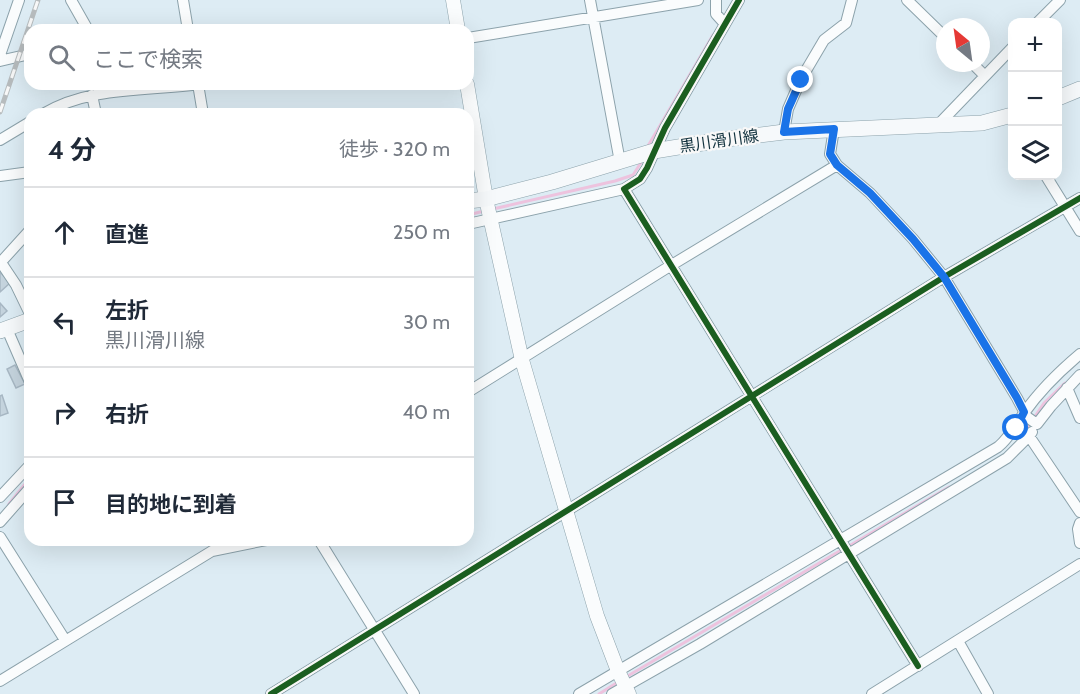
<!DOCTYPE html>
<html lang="ja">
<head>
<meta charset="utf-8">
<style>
	:root { --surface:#fff; --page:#f2f2f3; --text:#1f2937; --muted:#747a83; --line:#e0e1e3 }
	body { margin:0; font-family:Cabin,"Noto Sans JP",sans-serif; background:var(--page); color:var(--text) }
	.controls { position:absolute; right:18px; top:18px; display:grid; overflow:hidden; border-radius:12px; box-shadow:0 6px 24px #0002 }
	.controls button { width:54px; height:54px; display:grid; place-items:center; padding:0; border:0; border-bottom:2px solid var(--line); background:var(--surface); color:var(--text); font:30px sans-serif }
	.compass { position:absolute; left:936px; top:18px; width:54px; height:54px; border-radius:50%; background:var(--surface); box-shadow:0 6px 24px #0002; rotate:331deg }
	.stop { position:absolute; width:18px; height:18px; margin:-14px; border:4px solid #1a73e8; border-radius:50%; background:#fff }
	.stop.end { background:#1a73e8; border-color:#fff; box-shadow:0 2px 6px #0008 }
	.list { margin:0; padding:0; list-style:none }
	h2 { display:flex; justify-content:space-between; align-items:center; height:78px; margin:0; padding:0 24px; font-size:26px }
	h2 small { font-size:20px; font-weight:400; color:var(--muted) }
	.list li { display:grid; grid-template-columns:39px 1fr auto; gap:18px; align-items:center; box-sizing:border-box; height:90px; padding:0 24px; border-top:2px solid var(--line) }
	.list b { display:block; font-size:22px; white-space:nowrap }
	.list p { margin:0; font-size:20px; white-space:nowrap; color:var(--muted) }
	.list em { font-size:20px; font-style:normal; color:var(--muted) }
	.icon { flex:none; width:33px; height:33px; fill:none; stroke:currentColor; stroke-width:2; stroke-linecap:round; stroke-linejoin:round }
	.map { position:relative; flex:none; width:1080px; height:694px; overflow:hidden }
	.search { position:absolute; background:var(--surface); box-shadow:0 6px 24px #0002; left:24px; top:24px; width:450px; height:66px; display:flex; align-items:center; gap:15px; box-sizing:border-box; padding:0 21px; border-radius:18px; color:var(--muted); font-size:22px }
	.panel { position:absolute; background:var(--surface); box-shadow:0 6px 24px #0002; left:24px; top:108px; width:450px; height:438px; border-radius:18px }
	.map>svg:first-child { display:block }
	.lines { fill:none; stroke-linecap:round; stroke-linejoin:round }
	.stream { stroke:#edc3de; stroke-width:3 }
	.building { fill:#c5d4de; stroke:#a8b8c4; stroke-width:1.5 }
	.minor-casing { stroke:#8ca2ab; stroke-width:12 }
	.tertiary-casing { stroke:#8ca2ab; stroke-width:15 }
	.secondary-casing { stroke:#8ca2ab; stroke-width:16 }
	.minor { stroke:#fafcfd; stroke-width:10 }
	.tertiary { stroke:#fafcfd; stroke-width:14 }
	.secondary { stroke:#f6f9fb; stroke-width:15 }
	.rail-casing { stroke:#b7bcbe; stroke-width:5 }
	.rail { stroke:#f8f8f8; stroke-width:3; stroke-dasharray:9; stroke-linecap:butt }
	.cycleway-casing { stroke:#f8f8f8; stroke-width:10 }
	.cycleway { stroke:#1b5e20; stroke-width:6 }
	.route { stroke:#1a73e8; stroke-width:8 }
	.labels { text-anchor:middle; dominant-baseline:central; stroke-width:4.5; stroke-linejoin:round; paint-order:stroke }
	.street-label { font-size:16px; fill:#13333f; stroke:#f8f8f8 }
</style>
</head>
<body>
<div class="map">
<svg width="1080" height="694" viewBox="0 0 1080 694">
	<rect width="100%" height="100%" fill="#ddecf4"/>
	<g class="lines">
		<path class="stream" d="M648,146L713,35
			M493,209L615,181L633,175L642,161
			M468,215L484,211
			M1034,418L1044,403L1065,383
			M1022,436L1030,424
			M9,504L30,478
			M849,546L949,487
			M626,677L843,549
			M599,694L618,682"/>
	</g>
	<path class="building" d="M0,272L10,283L0,292Z
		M0,303L7,311L0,317Z
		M15,365L25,384L16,388L7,369Z
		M2,395L8,413L0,416V396Z"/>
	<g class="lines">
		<g class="minor-casing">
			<path id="minor" d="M71,0L88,30
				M183,0L188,30
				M590,0L620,162
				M716,0V14L725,24
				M739,0L665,128L647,168L640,179L624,189L918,666
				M907,0L945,37
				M1038,22L1060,0
				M468,38L698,0
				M0,55L19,0
				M0,61L30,54
				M972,63L985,76
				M198,84L203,114
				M92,95L96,114
				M43,114C89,86 148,91 200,84
				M937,126L1012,48
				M834,129L830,154L837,165L870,193L913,239L944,277L1017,398L1027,417L1037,424L1051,406L1080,375
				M784,132L788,109L801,79L824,40L846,23L852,0
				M0,140L30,122
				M0,176L30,172
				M1046,176L1080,231
				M468,224L624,189
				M0,261L16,285L30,314
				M1,262L30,230
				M7,329L30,382
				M1067,388L1080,418
				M468,392L670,266L837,165
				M1032,432L1029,436L1080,512
				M0,497L30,465
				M0,522L30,488
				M1080,523L1078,529L1080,543
				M0,537L65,640
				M319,540L414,694
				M958,641L988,694
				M0,681L212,551L266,540
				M271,694L944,277L1080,198
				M579,694L998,447C1010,437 1015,426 1024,413C1038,393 1061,370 1080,354
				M612,694L700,644L1007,458L1029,436
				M872,694L1080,564"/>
		</g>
		<g class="tertiary-casing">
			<path id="tertiary" d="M453,0L458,30
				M467,84L486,199L522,360L597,616L618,671L629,694"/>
		</g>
		<g class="secondary-casing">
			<path id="secondary" d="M1058,98L1080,89
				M468,201L486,199L552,182L654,151L727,139L784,132L982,123L1012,115
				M0,331L30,320"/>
		</g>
		<use href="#minor" class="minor"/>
		<use href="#tertiary" class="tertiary"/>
		<use href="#secondary" class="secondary"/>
		<g class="rail-casing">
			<path id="rail" d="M0,112L38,0"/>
		</g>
		<use href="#rail" class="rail"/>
		<g class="cycleway-casing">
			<path id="cycleway" d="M739,0L665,128L647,168L640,179L624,189L918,666
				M271,694L944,277L1080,198"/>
		</g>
		<use href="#cycleway" class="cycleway"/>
	</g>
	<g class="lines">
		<path class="route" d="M801,80L788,109L784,132L834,129L830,154L837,165L870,193L913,239L944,277L1017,398L1024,412L1016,428"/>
	</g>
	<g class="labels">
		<g class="street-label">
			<text transform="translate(719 141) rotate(-8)">黒川滑川線</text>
		</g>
	</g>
</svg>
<div class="controls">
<button>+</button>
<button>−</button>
<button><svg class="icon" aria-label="layers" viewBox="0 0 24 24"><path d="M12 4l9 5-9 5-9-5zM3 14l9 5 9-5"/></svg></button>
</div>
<svg class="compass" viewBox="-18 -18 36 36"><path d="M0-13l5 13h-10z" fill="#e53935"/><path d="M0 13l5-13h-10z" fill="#747a83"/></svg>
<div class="stop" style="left:1016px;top:428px"></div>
<div class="stop end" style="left:801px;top:80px"></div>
<div class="search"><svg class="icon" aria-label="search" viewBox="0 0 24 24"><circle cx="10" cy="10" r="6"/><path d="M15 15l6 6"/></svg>ここで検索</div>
<section class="panel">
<h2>4 分<small>徒歩 · 320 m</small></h2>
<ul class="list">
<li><svg class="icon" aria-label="ahead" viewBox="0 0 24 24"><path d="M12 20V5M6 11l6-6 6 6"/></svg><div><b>直進</b></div><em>250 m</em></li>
<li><svg class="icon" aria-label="left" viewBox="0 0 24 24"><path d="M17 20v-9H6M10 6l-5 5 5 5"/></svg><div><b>左折</b><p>黒川滑川線</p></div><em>30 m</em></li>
<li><svg class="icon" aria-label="right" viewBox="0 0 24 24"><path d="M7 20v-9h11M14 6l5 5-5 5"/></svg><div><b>右折</b></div><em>40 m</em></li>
<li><svg class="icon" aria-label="arrive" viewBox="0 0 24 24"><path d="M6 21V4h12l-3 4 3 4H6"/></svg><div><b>目的地に到着</b></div></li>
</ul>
</section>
</div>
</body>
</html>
